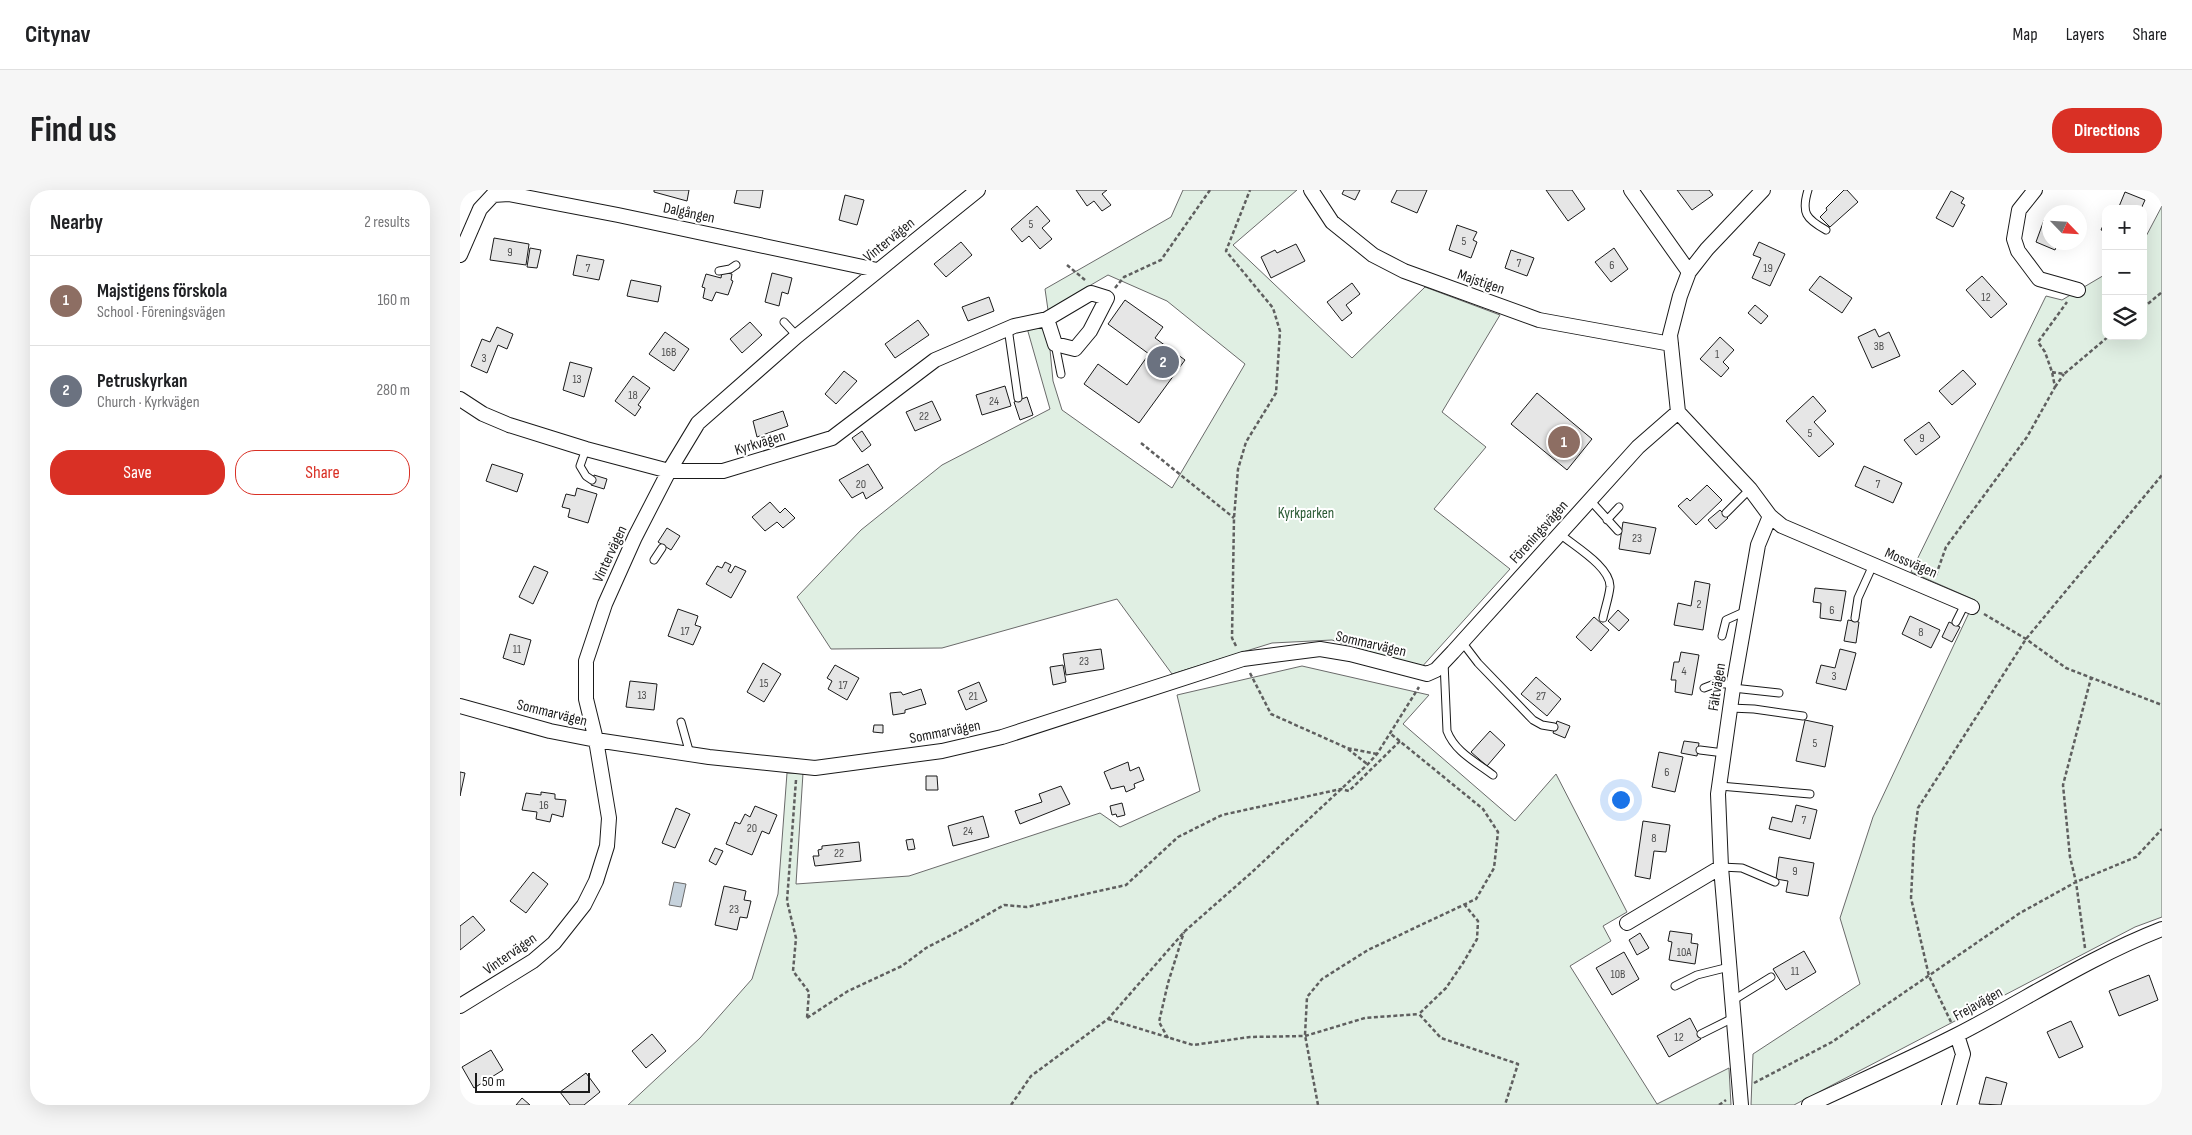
<!DOCTYPE html>
<html lang="en">
<head>
<meta charset="utf-8">
<style>
	:root { --surface:#fff; --page:#f6f6f6; --text:#202124; --muted:#757577; --line:#e0e0e0; --accent:#d93025 }
	body { margin:0; font-family:"Sofia Sans Condensed",sans-serif; background:var(--page); color:var(--text) }
	.controls { position:absolute; right:15px; top:15px; display:grid; overflow:hidden; border-radius:10px; box-shadow:0 5px 20px #0002 }
	.controls button { width:45px; height:45px; display:grid; place-items:center; padding:0; border:0; border-bottom:1px solid var(--line); background:var(--surface); color:var(--text); font:25px sans-serif }
	.compass { position:absolute; left:1582px; top:15px; width:45px; height:45px; border-radius:50%; background:var(--surface); box-shadow:0 5px 20px #0002; rotate:115deg }
	.scale { position:absolute; left:15px; bottom:12px; width:115px; box-sizing:border-box; padding-left:5px; border:2px solid #1a1a1a; border-top:0; font-size:14px; line-height:18px; white-space:nowrap; color:#1a1a1a; -webkit-text-stroke:4px #fff; paint-order:stroke }
	.you { position:absolute; left:1160px; top:609px; width:18px; height:18px; margin:-12px; border:4px solid #fff; border-radius:50%; background:#1a73e8; box-shadow:0 0 0 8px #1a73e833 }
	.badge { display:grid; place-items:center; width:32px; height:32px; border-radius:50%; background:var(--accent); color:#fff; font-size:16px; font-weight:700 }
	.pin { position:absolute; translate:-50% -50%; border:2px solid #fff; box-shadow:0 1px 5px #0006 }
	.list { margin:0; padding:0; list-style:none }
	h2 { display:flex; justify-content:space-between; align-items:center; height:65px; margin:0; padding:0 20px; font-size:21px }
	h2 small { font-size:16px; font-weight:400; color:var(--muted) }
	.list li { display:grid; grid-template-columns:32px 1fr auto; gap:15px; align-items:center; box-sizing:border-box; height:90px; padding:0 20px; border-top:1px solid var(--line) }
	.list b { display:block; font-size:19px; white-space:nowrap }
	.list p { margin:0; font-size:16px; white-space:nowrap; color:var(--muted) }
	.list em { font-size:16px; font-style:normal; color:var(--muted) }
	.actions { display:flex; gap:10px; padding:15px 20px }
	.actions a { flex:1; padding:11px 0; border:1px solid var(--accent); border-radius:20px; text-align:center; font-size:18px; color:var(--accent) }
	.actions .main { background:var(--accent); color:#fff }
	.icon { flex:none; width:28px; height:28px; fill:none; stroke:currentColor; stroke-width:2; stroke-linecap:round; stroke-linejoin:round }
	.map { position:relative; flex:none; width:1702px; height:915px; overflow:hidden; border-radius:20px }
	header { display:flex; align-items:center; gap:30px; box-sizing:border-box; height:70px; padding:0 25px; background:var(--surface); border-bottom:1px solid var(--line) }
	header strong { font-size:24px }
	nav { display:flex; gap:28px; margin-inline-start:auto; font-size:18px }
	.intro { display:flex; align-items:center; justify-content:space-between; box-sizing:border-box; height:120px; padding:0 30px }
	h1 { margin:0; font-size:35px }
	.button { padding:12px 22px; border-radius:20px; background:var(--accent); color:#fff; font-size:18px; font-weight:700 }
	main { display:flex; gap:30px; padding:0 30px }
	aside { flex:1; background:var(--surface); border-radius:20px; box-shadow:0 5px 20px #0002 }
	.map>svg:first-child { display:block }
	.green { fill:#e0efe3; stroke:#6a6a6a }
	.water { fill:#c6d2dc; stroke:#6a6a6a }
	.building { fill:#e6e6e6; stroke:#1a1a1a }
	.lines { fill:none; stroke-linecap:round; stroke-linejoin:round }
	.service-casing { stroke:#1a1a1a; stroke-width:9 }
	.minor-casing { stroke:#1a1a1a; stroke-width:16 }
	.path { stroke:#5f5f5f; stroke-width:2.5; stroke-dasharray:4 2.5; stroke-linecap:butt }
	.service { stroke:#fff; stroke-width:7 }
	.minor { stroke:#fff; stroke-width:14 }
	.labels { text-anchor:middle; dominant-baseline:central; stroke-width:4; stroke-linejoin:round; paint-order:stroke }
	.number-label { font-size:12px; fill:#4d4d4d }
	.street-label { font-size:15px; fill:#1a1a1a; stroke:#fff }
	.park-label { font-size:15px; fill:#2b5a34; stroke:#fff }
</style>
</head>
<body>
<header>
<strong>Citynav</strong>
<nav><a>Map</a><a>Layers</a><a>Share</a></nav>
</header>
<div class="intro"><h1>Find us</h1><a class="button">Directions</a></div>
<main>
<aside>
<h2>Nearby<small>2 results</small></h2>
<ul class="list">
<li><span class="badge" style="background:#8d6e63">1</span><div><b>Majstigens förskola</b><p>School · Föreningsvägen</p></div><em>160 m</em></li>
<li><span class="badge" style="background:#6b7280">2</span><div><b>Petruskyrkan</b><p>Church · Kyrkvägen</p></div><em>280 m</em></li>
</ul>
<div class="actions"><a class="main">Save</a><a>Share</a></div>
</aside>
<div class="map">
<svg width="1702" height="915" viewBox="0 0 1702 915">
	<rect width="100%" height="100%" fill="#fff"/>
	<path class="green" d="M723,0H837L773,55L892,168L965,97L1040,125L982,222L1026,257L974,319L1050,379L960,479L872,450L812,453L712,484L657,409L482,458L371,459L337,407L401,340L482,275L590,219L567,138L575,136L583,139L589,149L593,191L602,220L712,298L785,174L707,111L648,85L588,120L585,99L711,27Z
		M1702,16V727L1675,737L1334,915H1291L1293,864L1400,794L1380,728L1413,627L1515,410L1451,382L1586,106L1602,110L1646,84V146H1683V52Z
		M842,476L969,505L943,534L1055,631L1096,584L1167,722L1143,736L1151,751L1110,776L1197,914L1269,878L1271,915H168L240,848L292,789L318,704L327,583H343L336,694L449,686L640,623L660,637L740,601L717,505Z"/>
	<path class="water" d="M214,692L226,694L221,717L209,715Z"/>
	<path class="building" d="M194,0H229L227,11L194,2Z
		M277,0H303L300,18L274,13Z
		M616,0H647L642,4L651,15L642,21L634,11L627,16Z
		M884,0H900L895,10L882,4Z
		M937,0H967L957,23L931,12Z
		M1086,0H1112L1125,19L1108,31Z
		M1217,0H1249L1253,5L1232,20Z
		M1384,0H1387L1398,12L1370,37L1360,27L1367,20L1366,18Z
		M1491,1L1504,8L1501,13L1505,15L1493,37L1476,28Z
		M1665,2L1685,10L1681,19H1658Z
		M385,5L404,10L397,35L379,30Z
		M577,16L590,31L582,38L592,49L580,59L569,46L562,52L551,39Z
		M1646,29V41L1641,40Z
		M1584,30L1590,32V52H1598L1595,60L1576,52Z
		M997,35L1017,42L1013,50L1017,52L1011,68L989,60Z
		M34,48L69,54L66,75L30,70Z
		M501,52L512,65L486,87L474,74Z
		M1299,52L1325,64L1310,96L1292,88L1301,68L1293,65Z
		M836,54L845,71L811,88L801,67L815,60L817,63Z
		M70,58L81,60L77,78L67,77Z
		M1154,58L1168,79L1151,92L1135,72Z
		M1051,60L1074,68L1067,86L1045,78Z
		M117,65L144,70L139,90L113,85Z
		M262,82L272,84L271,90L273,91L268,105L256,102L252,111L243,108L245,98L242,97L246,84L261,88Z
		M312,83L332,88L328,104L322,102L319,116L305,112Z
		M1360,86L1392,108L1382,123L1349,100Z
		M1522,86L1547,114L1531,128L1506,100Z
		M171,90L201,96L198,112L167,106Z
		M892,93L900,104L886,115L892,123L882,131L867,112Z
		M529,107L534,121L508,131L502,117Z
		M665,110L703,137L695,148L725,170L679,233L624,194L638,174L667,195L689,164L648,134Z
		M1295,115L1308,126L1301,134L1288,123Z
		M458,130L469,145L435,168L425,154Z
		M290,132L302,145L282,163L270,149Z
		M37,137L53,144L47,159L38,155L27,183L11,176L22,149L30,152Z
		M1415,139L1419,147L1429,142L1440,166L1412,178L1398,147Z
		M205,142L229,159L214,181L189,164Z
		M1260,147L1274,160L1263,172L1269,178L1261,187L1240,169Z
		M110,172L132,178L124,207L103,200Z
		M1503,180L1516,194L1492,215L1479,201Z
		M384,181L397,191L376,214L365,204Z
		M173,186L190,198L178,215L181,217L175,226L155,211Z
		M545,196L551,216L522,225L516,205Z
		M1077,203L1132,249L1107,280L1051,234Z
		M1353,206L1366,221L1354,232L1374,254L1359,267L1326,231Z
		M567,207L573,225L560,230L554,212Z
		M472,211L481,230L455,241L446,222Z
		M323,221L328,236L297,247L293,231Z
		M1469,232L1480,247L1456,265L1444,250Z
		M402,241L411,255L402,262L392,248Z
		M32,274L63,284L57,302L26,291Z
		M408,274L423,298L406,309L403,302L392,308L379,290Z
		M1404,276L1442,293L1433,313L1395,296Z
		M134,285L147,289L144,299L131,295Z
		M1247,295L1262,310L1236,335L1218,316L1227,308L1230,311Z
		M117,298L137,304L128,333L108,327L110,319L102,317L106,304L115,306Z
		M310,312L320,323L325,318L335,328L323,338L317,332L305,341L292,327Z
		M1260,320L1268,328L1256,339L1248,330Z
		M1163,332L1196,338L1190,364L1159,359Z
		M207,338L220,346L211,360L198,352Z
		M265,372L271,375L268,381L271,383L275,376L286,381L271,408L246,394L257,376L262,378Z
		M74,376L88,382L73,414L59,407Z
		M1235,391L1250,394L1243,440L1214,435L1218,413L1231,416Z
		M1355,398L1386,401L1381,431L1360,428L1361,413L1353,412Z
		M218,419L238,426L235,435L241,437L233,455L208,446Z
		M1158,420L1169,430L1159,441L1148,431Z
		M1450,426L1480,440L1471,458L1442,444Z
		M1134,427L1149,440L1131,461L1116,447Z
		M1388,430L1399,432L1396,453L1384,451Z
		M1489,432L1500,437L1492,452L1482,447Z
		M50,444L71,450L64,475L43,468Z
		M641,459L644,479L606,485L603,464Z
		M1380,459L1396,463L1386,500L1356,493L1361,475L1375,478Z
		M1221,462L1239,465L1232,505L1215,502L1216,490H1211L1214,472H1219Z
		M303,473L321,484L304,512L287,502Z
		M375,475L399,488L387,510L368,499L372,491L367,488Z
		M603,475L606,492L593,495L590,477Z
		M1076,487L1101,509L1087,526L1061,504Z
		M170,491L197,494L194,520L166,517Z
		M519,492L527,511L506,520L498,501Z
		M461,499L466,514L445,520V523L433,525L430,503L441,502L443,505Z
		M1345,530L1373,536L1365,577L1336,571Z
		M1097,531L1110,536L1105,548L1093,543Z
		M414,535H423V543L413,542Z
		M1030,541L1045,555L1027,576L1011,562Z
		M1224,551L1239,553L1237,566L1221,563Z
		M1199,562L1223,567L1215,602L1192,597Z
		M668,572L670,581L679,577L684,590L674,594L675,598L666,602L664,596L651,599L644,582Z
		M0,582L5,583L0,606Z
		M466,586H477L478,600H466Z
		M601,596L610,614L560,634L555,621L582,612L579,604Z
		M81,602L95,604V609L106,610L103,627L92,624L90,632L76,629L77,622L62,620L66,603L81,605Z
		M662,613L665,625L657,627L656,624L652,625L650,616Z
		M1336,615L1357,620L1350,649L1309,639L1312,627L1332,632Z
		M295,616L317,625L309,644L302,641L292,665L266,654L275,632L280,634L285,624L290,627Z
		M216,618L230,624L215,658L202,653Z
		M523,626L529,647L493,656L488,636Z
		M1183,631L1210,635L1206,662L1194,661L1190,689L1175,686Z
		M453,649L455,659L448,660L446,650Z
		M399,652L401,671L355,676L353,666H359L358,660L362,659V656Z
		M255,658L263,661L256,675L249,671Z
		M1319,667L1354,673L1348,706L1326,702L1328,691L1316,689Z
		M73,682L88,694L66,723L50,711Z
		M264,696L286,701L284,710L291,711L287,728L280,727L277,740L255,735Z
		M13,726L25,740L0,760V736Z
		M1210,741L1232,744L1231,753L1238,754L1235,774L1209,770L1212,752L1208,751Z
		M1180,743L1189,758L1177,765L1169,750Z
		M1344,761L1356,782L1326,800L1313,779Z
		M1164,762L1179,789L1152,805L1136,778Z
		M1689,785L1698,810L1659,826L1649,801Z
		M1230,828L1241,849L1209,867L1197,846Z
		M1611,831L1623,857L1599,868L1587,842Z
		M192,844L206,861L186,878L172,861Z
		M31,860L43,880L14,898L2,877Z
		M126,883L140,902L124,915H110L100,902Z
		M1526,887L1547,893L1541,915L1519,914Z
		M62,908L70,915H56Z"/>
	<g class="lines">
		<g class="service-casing">
			<path id="service" d="M1348,0C1341,23 1346,29 1366,40
				M259,81L270,79L276,75
				M324,132L337,146
				M548,138L558,208
				M595,154L601,184
				M126,259L120,276L126,286L132,290
				M1130,310L1158,341
				M1266,323L1290,299
				M1147,330L1159,317
				M1100,344C1114,356 1151,377 1150,397C1149,407 1145,418 1143,428
				M194,370L202,358
				M1395,428L1398,408L1413,375
				M1496,432L1505,414
				M1262,446L1266,430L1286,421
				M1002,452L1018,473L1073,530L1082,535L1094,537
				M984,472L987,541C995,562 1016,572 1033,585
				M1244,498L1257,493L1274,495
				M1273,498L1319,503
				M1270,518L1294,519L1343,526
				M221,532L230,564
				M1240,560L1264,563
				M1260,596L1350,604
				M1261,677L1282,678L1315,692
				M1215,796L1237,785L1269,777
				M1272,811L1311,787
				M1241,844L1273,828"/>
		</g>
		<g class="minor-casing">
			<path id="minor" d="M851,0L872,32L913,65L944,81L1079,130L1211,154
				M1171,0L1229,82
				M1575,0L1559,20L1554,49L1558,61L1579,89L1618,100
				M0,65L20,19L33,5L49,4L158,25L417,80
				M0,209L23,224L49,235L126,259L209,281H263L372,248L475,170L554,136L587,129L595,154L615,159L630,141L647,108L631,103L587,129
				M1218,222L1290,299L1310,326L1322,336L1512,417
				M1218,222L1210,145L1220,106L1229,82L1247,59L1303,0
				M0,516L90,541L136,550L249,567L355,578L482,561L542,547L783,469L860,459L890,464L967,484L976,480L993,462L1178,257L1218,222
				M1261,677L1281,915
				M1167,733L1261,677L1258,604L1273,498L1298,355L1310,326
				M0,816L73,771L94,753L124,715L136,691L147,656L149,628L136,550L126,509V471L145,414L175,347L209,281L238,233L337,146L518,0
				M1349,915C1398,892 1448,870 1497,845C1565,810 1630,767 1702,739
				M1489,915L1503,864L1497,845"/>
		</g>
		<path class="path" d="M607,75L625,90
			M655,98L664,87L701,70L750,0
			M1683,118L1702,102
			M1592,182L1604,184L1649,146
			M1595,197L1604,184
			M681,253L774,328
			M1476,385L1486,357L1567,247L1595,197L1592,182L1585,162L1578,152L1607,112
			M1524,424L1566,449L1606,478L1702,515
			M776,456L772,448L774,328L778,279L786,252L816,203L820,141L813,118L766,61L790,0
			M790,483L811,524L887,558L917,564
			M888,559L907,574
			M336,590L327,711L336,748L333,781L349,802L347,828
			M1004,714L1018,731L1017,749L1003,773L986,798L959,824L981,848L1058,874L1045,915
			M1625,758L1616,692L1610,667L1603,595L1631,488
			M347,828L388,801L442,776L466,758L499,741L544,715L567,717L666,695L718,647L762,625L881,599L889,601L940,551
			M648,829L733,855L790,847L845,846L905,828L959,824
			M1491,832L1469,786L1451,708L1454,650L1458,618L1566,449L1702,285
			M708,848L699,832L708,793L724,742
			M1294,893L1372,852L1560,723L1616,692L1676,667L1702,639
			M551,915L571,886L648,829L725,741L791,683L908,574L917,564L959,497
			M858,915L845,845L847,807L862,789L908,760L1016,709L1034,678L1038,642L1023,619L931,544
			M1259,915L1266,910"/>
		<use href="#service" class="service"/>
		<use href="#minor" class="minor"/>
	</g>
	<g class="labels">
		<g class="number-label">
			<text x="571" y="34">5</text>
			<text x="1004" y="51">5</text>
			<text x="50" y="62">9</text>
			<text x="1059" y="73">7</text>
			<text x="1152" y="75">6</text>
			<text x="128" y="78">7</text>
			<text x="1308" y="78">19</text>
			<text x="1526" y="107">12</text>
			<text x="1419" y="156">3B</text>
			<text x="209" y="162">16B</text>
			<text x="1257" y="164">1</text>
			<text x="24" y="168">3</text>
			<text x="117" y="189">13</text>
			<text x="173" y="205">18</text>
			<text x="534" y="211">24</text>
			<text x="464" y="226">22</text>
			<text x="1350" y="243">5</text>
			<text x="1462" y="248">9</text>
			<text x="401" y="294">20</text>
			<text x="1418" y="294">7</text>
			<text x="1177" y="348">23</text>
			<text x="1239" y="414">2</text>
			<text x="1372" y="420">6</text>
			<text x="225" y="441">17</text>
			<text x="1461" y="442">8</text>
			<text x="57" y="459">11</text>
			<text x="624" y="471">23</text>
			<text x="1224" y="481">4</text>
			<text x="1374" y="486">3</text>
			<text x="304" y="493">15</text>
			<text x="383" y="495">17</text>
			<text x="182" y="505">13</text>
			<text x="513" y="506">21</text>
			<text x="1081" y="506">27</text>
			<text x="1355" y="553">5</text>
			<text x="1207" y="582">6</text>
			<text x="84" y="615">16</text>
			<text x="1344" y="630">7</text>
			<text x="292" y="638">20</text>
			<text x="508" y="641">24</text>
			<text x="1194" y="648">8</text>
			<text x="379" y="663">22</text>
			<text x="1335" y="681">9</text>
			<text x="274" y="719">23</text>
			<text x="1224" y="762">10A</text>
			<text x="1335" y="781">11</text>
			<text x="1158" y="784">10B</text>
			<text x="1219" y="847">12</text>
		</g>
		<g class="street-label">
			<text transform="translate(229 23) rotate(12)">Dalgången</text>
			<text transform="translate(429 50) rotate(-39)">Vintervägen</text>
			<text transform="translate(1021 92) rotate(19)">Majstigen</text>
			<text transform="translate(300 253) rotate(-17)">Kyrkvägen</text>
			<text transform="translate(1079 342) rotate(-48)">Föreningsvägen</text>
			<text transform="translate(150 364) rotate(-65)">Vintervägen</text>
			<text transform="translate(1451 373) rotate(23)">Mossvägen</text>
			<text transform="translate(911 454) rotate(13)">Sommarvägen</text>
			<text transform="translate(1257 497) rotate(-81)">Fältvägen</text>
			<text transform="translate(92 523) rotate(14)">Sommarvägen</text>
			<text transform="translate(485 542) rotate(-11)">Sommarvägen</text>
			<text transform="translate(50 764) rotate(-35)">Vintervägen</text>
			<text transform="translate(1518 814) rotate(-29)">Frejavägen</text>
		</g>
		<g class="park-label">
			<text x="846" y="323">Kyrkparken</text>
		</g>
	</g>
</svg>
<div class="controls">
<button>+</button>
<button>−</button>
<button><svg class="icon" aria-label="layers" viewBox="0 0 24 24"><path d="M12 4l9 5-9 5-9-5zM3 14l9 5 9-5"/></svg></button>
</div>
<svg class="compass" viewBox="-18 -18 36 36"><path d="M0-13l5 13h-10z" fill="#e53935"/><path d="M0 13l5-13h-10z" fill="#757577"/></svg>
<div class="scale">50 m</div>
<div class="you"></div>
<div class="pin badge" style="left:1104px;top:252px;background:#8d6e63">1</div>
<div class="pin badge" style="left:703px;top:172px;background:#6b7280">2</div>
</div>
</main>
</body>
</html>
